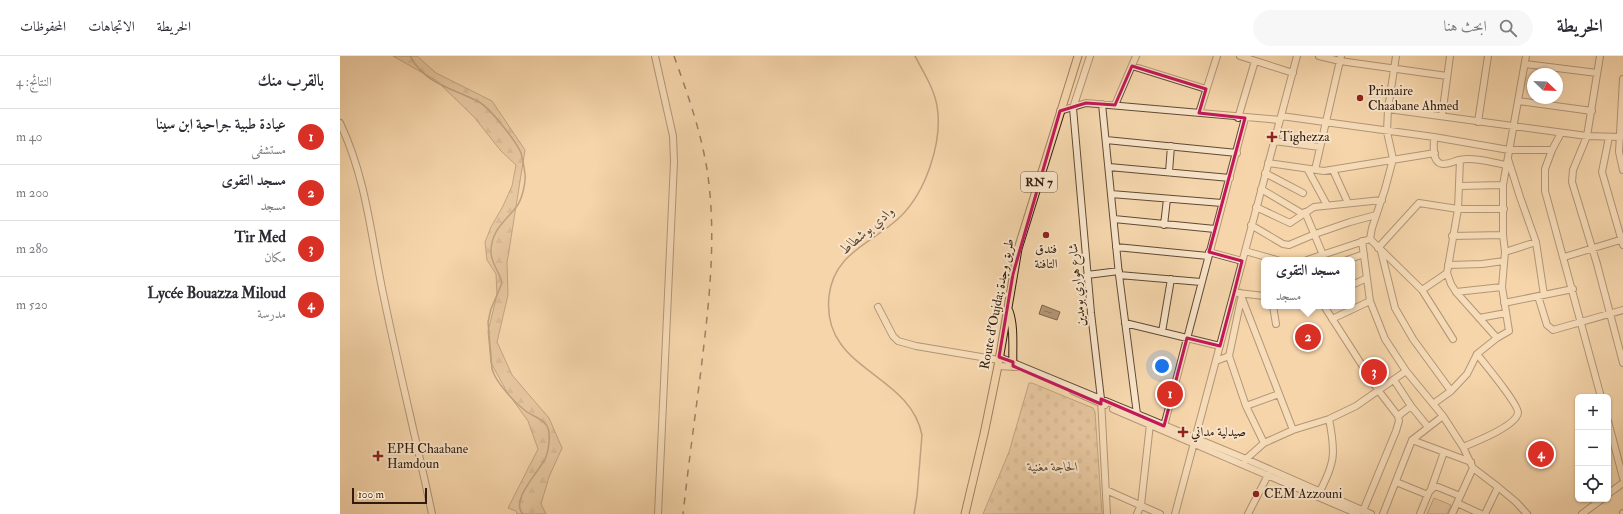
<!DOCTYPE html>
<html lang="ar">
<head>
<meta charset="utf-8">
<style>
	:root { --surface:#fff; --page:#f7f7f7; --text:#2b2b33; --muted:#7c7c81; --line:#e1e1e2; --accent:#d93025 }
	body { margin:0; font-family:"IM FELL Double Pica",Amiri,serif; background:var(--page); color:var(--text); direction:rtl }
	.controls { position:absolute; right:12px; bottom:12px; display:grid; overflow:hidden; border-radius:6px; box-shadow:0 1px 3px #0004 }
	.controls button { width:36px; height:36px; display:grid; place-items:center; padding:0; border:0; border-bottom:1px solid var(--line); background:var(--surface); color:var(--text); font:20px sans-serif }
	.compass { position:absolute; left:1187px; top:12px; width:36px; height:36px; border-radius:50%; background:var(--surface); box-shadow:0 1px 3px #0004; rotate:113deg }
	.scale { position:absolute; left:12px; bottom:10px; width:75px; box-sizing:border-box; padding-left:4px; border:2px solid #301b0d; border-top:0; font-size:11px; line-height:14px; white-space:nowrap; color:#301b0d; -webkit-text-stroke:3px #f8e4c9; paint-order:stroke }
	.you { position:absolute; left:822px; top:310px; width:14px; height:14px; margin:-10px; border:3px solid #fff; border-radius:50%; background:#1a73e8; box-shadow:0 0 0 6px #1a73e833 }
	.badge { display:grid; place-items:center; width:26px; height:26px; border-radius:50%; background:var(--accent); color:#fff; font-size:13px; font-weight:700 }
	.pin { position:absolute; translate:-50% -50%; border:2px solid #fff; box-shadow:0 1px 4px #0006 }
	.popup { position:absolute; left:921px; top:201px; width:94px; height:52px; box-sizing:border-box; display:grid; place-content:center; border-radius:6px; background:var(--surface); filter:drop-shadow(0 1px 3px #0005); font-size:13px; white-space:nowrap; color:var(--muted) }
	.popup b { font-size:15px; color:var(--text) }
	.popup::after { content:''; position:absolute; left:50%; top:100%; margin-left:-8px; border:8px solid transparent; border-top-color:var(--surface) }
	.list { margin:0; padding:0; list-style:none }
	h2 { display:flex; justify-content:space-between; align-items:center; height:52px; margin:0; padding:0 16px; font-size:17px }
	h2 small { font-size:13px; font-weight:400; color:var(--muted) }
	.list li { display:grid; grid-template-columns:26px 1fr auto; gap:12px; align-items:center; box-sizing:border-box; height:56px; padding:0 16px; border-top:1px solid var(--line) }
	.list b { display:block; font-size:15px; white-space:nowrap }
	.list p { margin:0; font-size:13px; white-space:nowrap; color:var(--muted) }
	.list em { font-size:13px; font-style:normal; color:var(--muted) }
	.icon { flex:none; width:22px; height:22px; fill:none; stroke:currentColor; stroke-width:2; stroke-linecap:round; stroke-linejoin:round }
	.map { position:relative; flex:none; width:1283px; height:458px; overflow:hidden; direction:ltr }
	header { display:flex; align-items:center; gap:24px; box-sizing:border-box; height:56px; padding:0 20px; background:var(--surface); border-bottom:1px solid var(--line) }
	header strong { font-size:19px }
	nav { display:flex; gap:22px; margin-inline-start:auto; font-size:14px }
	.search { width:280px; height:36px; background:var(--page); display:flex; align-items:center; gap:10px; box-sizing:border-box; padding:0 14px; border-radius:22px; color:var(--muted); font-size:15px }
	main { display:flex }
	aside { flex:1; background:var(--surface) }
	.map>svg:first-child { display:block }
	.grass { fill:#d4b691; stroke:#82684f }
	.forest { fill:url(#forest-firs); stroke:#82684f }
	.cemetery { fill:url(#cemetery-stones); stroke:#82684f }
	.water { fill:url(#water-ripples); stroke:#7e654c }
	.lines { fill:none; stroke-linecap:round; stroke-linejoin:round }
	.stream { stroke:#7e654c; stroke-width:1.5 }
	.minor-casing { stroke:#614a35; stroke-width:8 }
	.major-casing { stroke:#301b0d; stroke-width:9 }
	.minor { stroke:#f8e4c9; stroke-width:6 }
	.major { stroke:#f5d6ac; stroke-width:7 }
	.rail { stroke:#301b0d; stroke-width:1.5; stroke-dasharray:7 7; stroke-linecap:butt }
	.marked { fill:none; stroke:#c2185b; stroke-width:3; stroke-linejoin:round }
	.poi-dot { fill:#8f2418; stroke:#f8e4c9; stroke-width:1.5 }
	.labels { text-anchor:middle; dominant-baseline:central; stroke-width:4; stroke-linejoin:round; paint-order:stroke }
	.shield { fill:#f8e4c9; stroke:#6c5745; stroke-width:1 }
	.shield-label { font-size:12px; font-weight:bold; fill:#301b0d }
	.poi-label { font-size:13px; fill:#301b0d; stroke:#f8e4c9; text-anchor:start }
	.street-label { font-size:13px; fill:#301b0d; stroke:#f8e4c9 }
	.park-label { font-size:13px; font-style:italic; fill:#614a35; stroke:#f8e4c9 }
	.water-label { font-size:14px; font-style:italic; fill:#5e4632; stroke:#f8e4c9 }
</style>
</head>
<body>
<header>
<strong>الخريطة</strong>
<div class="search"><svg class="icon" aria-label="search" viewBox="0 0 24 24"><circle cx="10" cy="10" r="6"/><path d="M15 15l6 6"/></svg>ابحث هنا</div>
<nav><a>الخريطة</a><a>الاتجاهات</a><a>المحفوظات</a></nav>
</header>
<main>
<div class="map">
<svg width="1283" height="458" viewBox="0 0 1283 458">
	<defs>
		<pattern id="forest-firs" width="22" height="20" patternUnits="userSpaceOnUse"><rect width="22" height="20" fill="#d4b691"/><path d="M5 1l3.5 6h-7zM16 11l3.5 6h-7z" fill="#b69c7c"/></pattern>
		<pattern id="cemetery-stones" width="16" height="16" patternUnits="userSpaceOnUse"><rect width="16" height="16" fill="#d4b691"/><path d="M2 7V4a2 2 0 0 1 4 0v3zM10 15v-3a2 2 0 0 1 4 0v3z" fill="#b69c7c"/></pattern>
		<pattern id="water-ripples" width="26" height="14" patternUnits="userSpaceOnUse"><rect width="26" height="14" fill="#b29676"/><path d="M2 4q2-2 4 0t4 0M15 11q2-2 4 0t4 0" fill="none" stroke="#917a5f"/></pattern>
	</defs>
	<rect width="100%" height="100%" fill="#f5d6ac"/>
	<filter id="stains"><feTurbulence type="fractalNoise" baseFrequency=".005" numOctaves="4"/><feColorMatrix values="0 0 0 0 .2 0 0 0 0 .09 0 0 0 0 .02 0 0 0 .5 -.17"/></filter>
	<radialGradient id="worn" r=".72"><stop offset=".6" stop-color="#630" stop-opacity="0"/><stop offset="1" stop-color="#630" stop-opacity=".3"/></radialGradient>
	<path class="grass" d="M1094,442L1111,449L1107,458H1087Z"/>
	<path class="forest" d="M53,0H77L96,17L152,45L185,94L167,207L168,239L157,286L172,319L209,362L222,392L209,421L201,448L206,458H177L176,455L168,452L198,393L188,365L167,336L151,307L148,275L157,239L156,218L147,204L145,186L151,171L163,150L172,130L176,109L161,95L134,61L97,25Z"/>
	<path class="cemetery" d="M689,327H692L753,352L755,356L762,458H643L669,396Z"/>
	<path class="water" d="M702,249L720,256L717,264L699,258Z"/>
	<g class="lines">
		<path class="stream" d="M70,0C86,29 111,31 139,46C150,52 176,85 181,97C183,104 184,111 185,118C186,127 182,143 177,150C165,166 151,174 151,196C151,208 160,216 162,227L151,253L148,266L152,313C156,327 175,347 187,356C193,360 203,363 207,370C211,377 209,393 206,401C201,414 169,444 183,458
			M574,458L577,440L582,379C570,316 481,315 489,240C494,196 533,187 560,161C586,136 603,85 597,50C594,32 583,16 575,0"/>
		<g class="minor-casing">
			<path id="minor" d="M315,0L333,80L334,106L318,458
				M750,0L733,52L751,257L761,343L767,458
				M900,0L953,17
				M979,0L1000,5L1107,20
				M1260,0L1247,80L1233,114L1232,126L1257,208L1283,307
				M1185,8L1257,17
				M792,10L866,33
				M1283,23L1279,96L1283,114
				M1178,45L1252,55
				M762,48L779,219L797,358
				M775,49L796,0
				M1048,53L1247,80L1281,81L1283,79
				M720,55L746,47L940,64
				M859,57L877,0
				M941,60L1094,81L1169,94H1212
				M1102,60L1110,0
				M898,62L915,5
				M1138,66L1148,0
				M0,67C27,124 31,182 44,242C59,315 77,386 92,458
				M1221,77L1212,94L1205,113V135L1261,341
				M1094,81C1094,88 1092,101 1098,106C1103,111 1114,105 1119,104C1134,101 1151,106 1166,109
				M1269,81L1262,116L1283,189
				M766,84L897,97
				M934,85L980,91
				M1168,103L1180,141L1196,186L1204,239
				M1120,104L1118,153L1107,217L1111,228L1116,236L1157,282
				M928,107L984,115L1095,97
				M769,111L890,122
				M968,114L987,149
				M975,114L1001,0
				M993,114L1008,147
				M829,116L831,90
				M925,117L963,137
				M1119,130L1163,129
				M921,133L963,158
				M771,138L882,147
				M916,151L950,167L974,151L1042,144
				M965,156L983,199
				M774,163L875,173
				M824,169L827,143
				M911,169L943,188L949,189L975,178L1010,166L1036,159
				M1112,180L1163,179
				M1030,183L1032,172L1045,133L1053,103L1047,76L1048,53L1056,0
				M1022,185L1030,245L1045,283L1066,315L1103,360L1123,391L1133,412L1158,431L1176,446L1187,458
				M776,191L868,200
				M1038,192L1079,147L1118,153H1164
				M905,195L937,204
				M1041,195L1055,252L1073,283L1111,335
				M869,196L902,205
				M1165,196L1196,186
				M1224,201L1283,183
				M967,204L1030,183L1082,234L1113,283
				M1007,204L1024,198
				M1108,209L1142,208L1164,205
				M747,219L779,215
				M779,219L861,226
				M1012,229L1027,222
				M1082,234L1107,217
				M1116,236L1162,231
				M898,237L924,240
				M900,237L953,374L989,363L1016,350L1066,315
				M1198,240L1207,269L1213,274L1283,254
				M1164,247L1233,233
				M933,250L936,268
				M984,250L1038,334L1058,360L1059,365L1056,375L1023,455
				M538,251L553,280L558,285L576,290L659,304
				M1139,262L1166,257
				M992,263L1030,245
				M785,267L880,290
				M822,276L831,223
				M889,300L901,243
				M659,301L906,403L1031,458
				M876,305L889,300L906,350L924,387
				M658,310L676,311
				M1054,324L1071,350L1088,371
				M733,335L765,349
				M1093,348L1111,335L1127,318L1137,298L1157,282L1169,275L1162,231L1165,196L1163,179V129L1186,0
				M906,350L939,338
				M773,353L1018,458
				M1058,360L1071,350
				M1268,365L1283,422
				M823,374L905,62
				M1072,384L1131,406
				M1123,391C1135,386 1176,370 1178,357C1179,349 1144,307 1137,298
				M904,407L906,403L924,387L953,374
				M1056,426L1088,439
				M1091,433L1104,396
				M766,434L820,458
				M1268,438L1283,427
				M978,439C995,407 996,398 989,363
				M1117,447L1141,458
				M797,458L801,449L810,368
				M835,458L957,0
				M908,458L928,419
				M1043,458L1072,384L1103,360
				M1080,458L1089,436L1094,431H1098L1120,440
				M1112,458L1133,412
				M1145,458L1158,431
				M1242,458L1262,443
				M1283,458V457"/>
		</g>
		<g class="major-casing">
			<path id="major" d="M669,255C675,272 672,293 673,310
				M625,458L644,378L658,310L678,193L738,0"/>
		</g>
		<use href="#minor" class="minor"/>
		<use href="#major" class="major"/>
		<path class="rail" d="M334,0C348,39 362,78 368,120C377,187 368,255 360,322C354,368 348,413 343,458"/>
	</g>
	<path d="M0 0H1283V458H0ZM792,10L866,33L859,57L905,62L869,196L902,205L894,237L880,290L847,282L824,370L761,343V348L673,310V306L659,301L673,218L720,55L746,47L775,49Z" fill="#f5d6ac" fill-opacity=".55" fill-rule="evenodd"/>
	<path class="marked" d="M792,10L866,33L859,57L905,62L869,196L902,205L894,237L880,290L847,282L824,370L761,343V348L673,310V306L659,301L673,218L720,55L746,47L775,49Z"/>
	<g class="poi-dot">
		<circle cx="1020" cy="42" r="4"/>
		<path d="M930 75h4v4h4v4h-4v4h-4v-4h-4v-4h4z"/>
		<circle cx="706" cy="179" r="4"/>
		<path d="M841 370h4v4h4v4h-4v4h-4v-4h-4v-4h4z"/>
		<path d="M36 394h4v4h4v4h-4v4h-4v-4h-4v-4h4z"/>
		<circle cx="916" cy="438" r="4"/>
	</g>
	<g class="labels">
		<rect class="shield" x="681" y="116" width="36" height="20" rx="3"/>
		<g class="shield-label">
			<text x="699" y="126">RN 7</text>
		</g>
		<g class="poi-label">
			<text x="1028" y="35">Primaire<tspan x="1028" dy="15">Chaabane Ahmed</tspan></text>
			<text x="940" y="81">Tighezza</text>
			<text x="706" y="193" text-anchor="middle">فندق<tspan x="706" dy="15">التافنة</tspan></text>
			<text x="851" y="376">صيدلية مداني</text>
			<text x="47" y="393">EPH Chaabane<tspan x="47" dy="15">Hamdoun</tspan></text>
			<text x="924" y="438">CEM Azzouni</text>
		</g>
		<g class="street-label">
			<text transform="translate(737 229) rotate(-96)">شارع هواري بومدين</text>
			<text transform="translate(657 248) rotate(-79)">Route d'Oujda; طريق وجدة</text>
		</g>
		<g class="park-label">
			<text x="713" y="411">الحاجة مغنية</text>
		</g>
		<g class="water-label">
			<text transform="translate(527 174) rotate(-40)">وادي بوشطاط</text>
		</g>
	</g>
	<rect width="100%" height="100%" filter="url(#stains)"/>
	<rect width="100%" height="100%" fill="url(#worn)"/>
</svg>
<div class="controls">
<button>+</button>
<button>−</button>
<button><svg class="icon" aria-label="locate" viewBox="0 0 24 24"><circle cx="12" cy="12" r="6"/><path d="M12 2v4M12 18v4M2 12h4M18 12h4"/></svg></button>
</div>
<svg class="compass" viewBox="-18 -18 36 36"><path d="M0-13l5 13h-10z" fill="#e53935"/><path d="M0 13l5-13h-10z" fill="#7c7c81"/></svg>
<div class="scale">100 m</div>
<div class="you"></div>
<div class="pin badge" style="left:830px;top:338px">1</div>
<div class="pin badge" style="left:968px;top:281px">2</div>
<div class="popup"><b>مسجد التقوى</b>مسجد</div>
<div class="pin badge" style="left:1034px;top:316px">3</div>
<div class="pin badge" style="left:1201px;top:398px">4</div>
</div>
<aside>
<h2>بالقرب منك<small>النتائج: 4</small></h2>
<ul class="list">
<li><span class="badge">1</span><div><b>عيادة طبية جراحية ابن سينا</b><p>مستشفى</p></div><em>40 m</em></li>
<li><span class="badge">2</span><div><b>مسجد التقوى</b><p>مسجد</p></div><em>200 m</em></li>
<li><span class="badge">3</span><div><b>Tir Med</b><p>مكان</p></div><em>280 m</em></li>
<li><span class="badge">4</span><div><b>Lycée Bouazza Miloud</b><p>مدرسة</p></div><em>520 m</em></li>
</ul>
</aside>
</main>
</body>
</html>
